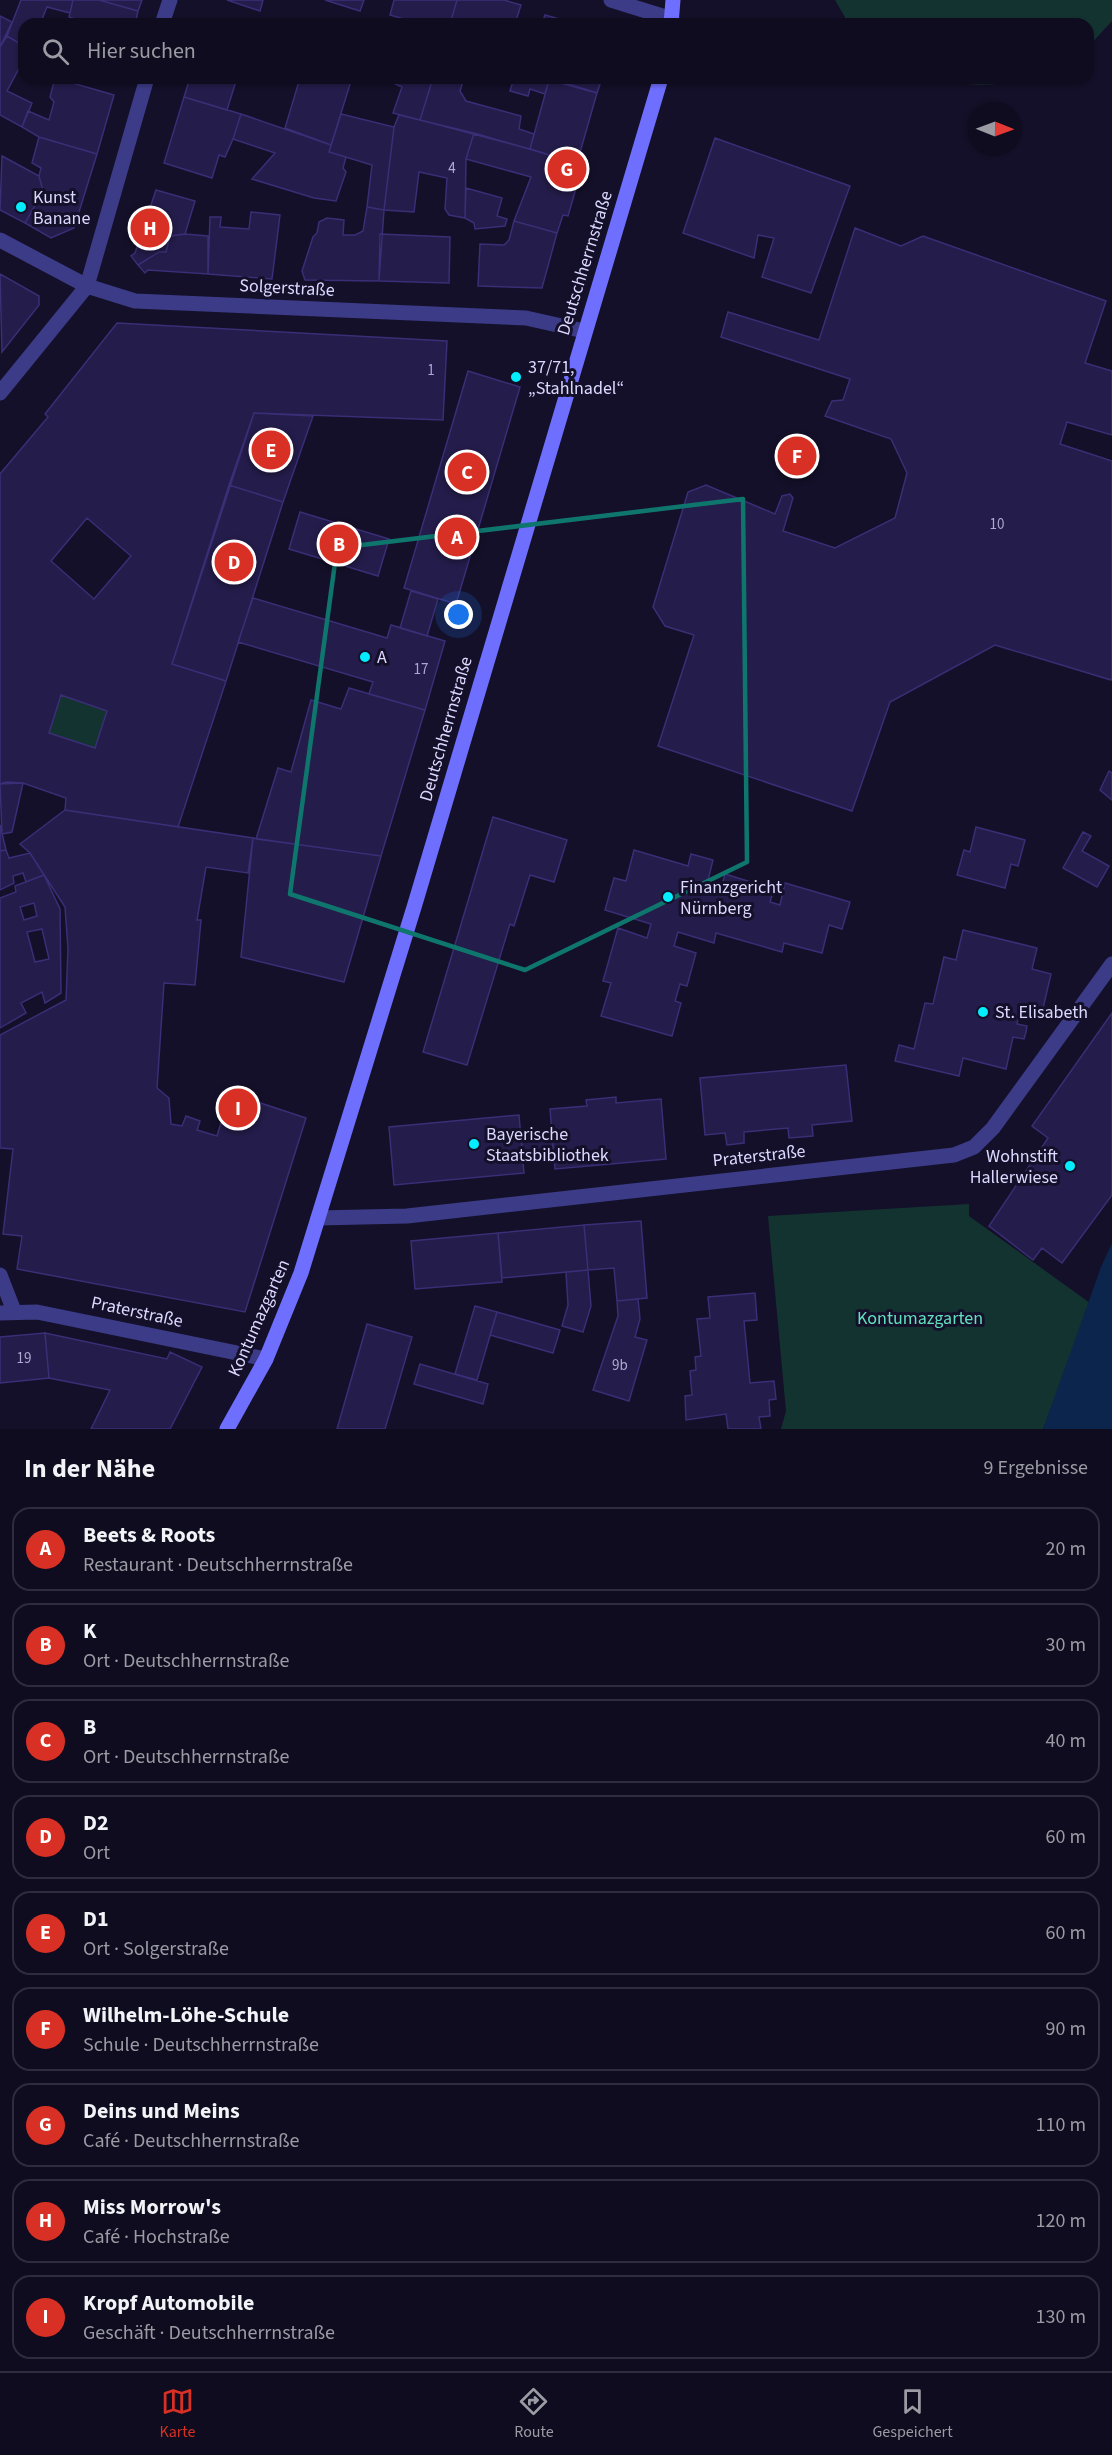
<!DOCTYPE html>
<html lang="de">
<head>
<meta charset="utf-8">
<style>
	:root { --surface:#0f0c1f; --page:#181528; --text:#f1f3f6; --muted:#9b9ba4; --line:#2f2c3d; --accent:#d93025 }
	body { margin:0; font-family:"Source Sans 3",sans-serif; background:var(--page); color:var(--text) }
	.compass { position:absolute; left:968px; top:102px; width:54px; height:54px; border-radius:50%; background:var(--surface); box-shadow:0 2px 4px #0004; rotate:91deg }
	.you { position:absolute; left:459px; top:615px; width:21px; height:21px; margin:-15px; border:4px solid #fff; border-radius:50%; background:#1a73e8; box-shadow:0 0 0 9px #1a73e833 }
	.badge { display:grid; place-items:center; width:39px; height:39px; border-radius:50%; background:var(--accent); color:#fff; font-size:20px; font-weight:700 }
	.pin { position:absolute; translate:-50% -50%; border:3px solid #fff; box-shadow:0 2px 6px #0006 }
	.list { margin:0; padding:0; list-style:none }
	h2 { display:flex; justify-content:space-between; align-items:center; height:78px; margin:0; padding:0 24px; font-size:26px }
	h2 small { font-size:20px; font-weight:400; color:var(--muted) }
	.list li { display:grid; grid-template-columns:39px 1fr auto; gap:18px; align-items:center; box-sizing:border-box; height:84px; margin:0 12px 12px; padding:0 12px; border:2px solid var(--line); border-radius:18px }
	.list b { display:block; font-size:22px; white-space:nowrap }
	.list p { margin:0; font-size:20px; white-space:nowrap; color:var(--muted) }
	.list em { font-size:20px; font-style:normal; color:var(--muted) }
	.icon { flex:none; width:33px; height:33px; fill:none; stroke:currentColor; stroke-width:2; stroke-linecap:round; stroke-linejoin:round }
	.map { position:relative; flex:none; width:1112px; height:1429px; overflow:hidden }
	.search { position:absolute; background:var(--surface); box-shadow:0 2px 4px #0004; left:18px; right:18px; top:18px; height:66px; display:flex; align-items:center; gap:15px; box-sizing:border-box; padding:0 21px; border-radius:18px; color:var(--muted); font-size:22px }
	.sheet { height:942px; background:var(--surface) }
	nav { display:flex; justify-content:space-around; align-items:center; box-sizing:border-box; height:84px; border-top:2px solid var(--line); background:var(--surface); font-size:16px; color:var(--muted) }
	nav a { display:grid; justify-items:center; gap:3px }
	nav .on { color:var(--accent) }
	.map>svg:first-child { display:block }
	.green { fill:#133331 }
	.water { fill:#0c254c }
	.building { fill:#241c4a; stroke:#3a2e76; stroke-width:1.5; fill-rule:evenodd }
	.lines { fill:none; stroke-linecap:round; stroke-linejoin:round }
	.street { stroke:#3c3b88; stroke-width:15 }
	.secondary { stroke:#6f6fff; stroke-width:15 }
	.marked { fill:none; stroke:#0f766e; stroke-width:4.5; stroke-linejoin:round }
	.poi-dot { fill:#04edff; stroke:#141029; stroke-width:2 }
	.labels { text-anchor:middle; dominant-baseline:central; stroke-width:6; stroke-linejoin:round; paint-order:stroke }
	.number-label { font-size:15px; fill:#aea9d2 }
	.poi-label { font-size:18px; fill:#dcd8ff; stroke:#141029; text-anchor:start }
	.street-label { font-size:18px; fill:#dcd8ff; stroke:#141029 }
	.park-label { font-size:18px; fill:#62e1be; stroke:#141029 }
</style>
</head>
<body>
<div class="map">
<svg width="1112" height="1429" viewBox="0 0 1112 1429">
	<rect width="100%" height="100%" fill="#141029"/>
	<path class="green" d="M835,0H1112V21L1088,47V24H849Z
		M935,78H1026C996,87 964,87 935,78Z
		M61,695L107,711L95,748L49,733Z
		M969,1204V1216L1090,1303L1043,1429H781L786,1411L768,1216Z"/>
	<path class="water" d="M1112,1243V1429H1043L1101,1267Z"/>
	<path class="building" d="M21,0H73L70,13L47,7L40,24H24V46L7,36Z
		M73,0H99L138,11L135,24H91L69,17Z
		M99,0H142L138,11Z
		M227,0H263L260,11Z
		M325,0H364L360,11Z
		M394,0H457L450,24H421L390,15Z
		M457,0H504L521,5L515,24H450Z
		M545,15L577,24H542Z
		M0,16L12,22L0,47Z
		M207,19L223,24H206Z
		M7,36L24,46V59L7,91L32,103L22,127L0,115V47Z
		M55,78L114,95L97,154L39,137L22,127L28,111L49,120L54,102L50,97Z
		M190,78H237L227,110L184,97Z
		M300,78H352L331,145L285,128Z
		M390,78H433L420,120L393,113L402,87L393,83Z
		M433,78H464L460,91L466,101L521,116L519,129L534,134L530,149L420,120Z
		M514,78H544L549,80L545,94L530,89L528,96L510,91Z
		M550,78H602L597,93Z
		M549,80L597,93L577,163L530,149Z
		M184,97L241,114L233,139L225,157L219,155L212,178L164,163Z
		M241,114L331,145L329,152L346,157L343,168L346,172L336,201L314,198L252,179L275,153L233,139Z
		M341,114L394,127L384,210L367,207L372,165L329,152Z
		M399,115L474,133L466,159L465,218L449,215L445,209L447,178L419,172L414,212L384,210L394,127Z
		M474,133L577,163L573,177L579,178L568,216L563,215L557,233L514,221L531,177L466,159Z
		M39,137L97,154L74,228L51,238L25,223L43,191L39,176L41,168L32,163Z
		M715,138L850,186L811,293L762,277L774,238L758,235L754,258L683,233Z
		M2,156L39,176L43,191L25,223L0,210Z
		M466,188L502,198L497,216L507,219L505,226L475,229L474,223L465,218Z
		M156,190L195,201L185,234L170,236L166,252H159L138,265L131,256L135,253Z
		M367,207L384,210L379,281L305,280L302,271L313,237L317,233L319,222L327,218L344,220L343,235H355L363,231Z
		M251,212L280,215L272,279L208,274L210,217H221L220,227L249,229Z
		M514,221L557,233L542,288L478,286L480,244L504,245L509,240Z
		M855,228L901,246L923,236L1106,301L1085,363L1112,371V435L1067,422L1060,444L1112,461V677L1111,680L995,645L890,702L852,811L658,746L694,635L665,626L653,607L688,492L706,485L775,514L782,496L790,494L793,498L783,531L835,548L895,518L907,473L891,439L825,416L832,401L843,400L850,379L721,337L728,312L819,340Z
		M185,234L208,236V274L148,270L145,273L138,265L159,252H166L170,236Z
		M380,234L450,237L449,283L379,281Z
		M0,274L39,296V305L2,352Z
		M117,323L447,341L443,420L254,413L172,664L226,681L178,827L65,810L66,798L23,783L0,784V474L48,417L45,414ZM87,518L131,556L94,599L51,561ZM61,695L107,711L95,748L49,733Z
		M468,371L520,387L456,604L404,588Z
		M254,413L313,416L283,502L229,485Z
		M229,485L283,502L226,681L172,664Z
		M300,512L389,539L378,576L289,549Z
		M411,591L438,599L427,636L400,628Z
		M253,598L387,638L391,625L445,641L425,710L369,694L373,682L238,642Z
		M349,688L425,710L381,856L256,839L278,768L291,772L311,700L341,709Z
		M1109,771L1112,773V800L1100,790Z
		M6,782L23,783L12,832L2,834L0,784Z
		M65,810L253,838L248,873L206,867L197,920H201L195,985L164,983L157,1088L169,1098L171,1124L182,1126L186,1116L200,1121L197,1130L217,1136L230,1093L306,1118L245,1312L17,1269L22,1236L3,1234L13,1149L0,1148V1035L66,1000L68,949L65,907L30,853L20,844Z
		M493,817L567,840L554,882L530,875L514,926L510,924L467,1065L423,1052Z
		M0,825L6,850L0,851Z
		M976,827L1025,840L1018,866L1011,864L1005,888L957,875L964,850L970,852Z
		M1083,832L1091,836L1082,851L1109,866L1097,887L1063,868Z
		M253,838L381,856L344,982L241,957Z
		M6,850L9,858L30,853L44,875L26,882L23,873L13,876L14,883L0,890V851Z
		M634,850L688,866L691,854L713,860L706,888L720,892L725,874L774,889L770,902L780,905L785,883L850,902L842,929L829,925L822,953L784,943L782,952L716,933L714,943L678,932L674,946L696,953L687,986L680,984L675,1001L681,1003L672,1036L601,1016L611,983L603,981L618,928L647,938L651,924L605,910L614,878L626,881Z
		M44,875L60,909L61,993L45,1003L42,992L21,1003L26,1013L0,1028V898L16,892L15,886ZM34,903L37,916L24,920L20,907ZM42,929L49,959L35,962L27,932Z
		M963,930L1037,948L1032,969L1051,974L1041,1017L1020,1012L1017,1024L1027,1026L1026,1032L1024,1039L1013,1037L1006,1069L963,1058L959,1076L895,1061L899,1045L914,1049L925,1003L933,1004L944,957L956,960Z
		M1112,1013V1195L1062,1263L1042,1248L1033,1260L989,1226L1048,1138L1032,1126Z
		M846,1065L852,1121L812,1125L813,1136L789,1138L788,1128L744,1132V1143L727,1145L725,1133L705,1135L700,1078Z
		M616,1097V1103L661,1099L666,1159L555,1169L550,1109L587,1106L586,1100Z
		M519,1115L524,1173L394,1185L389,1127Z
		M552,1136L553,1151L523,1154L521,1138Z
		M641,1221L647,1298L617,1301L614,1268L588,1270L584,1225Z
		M584,1225L588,1270L502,1278L498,1233Z
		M498,1233L502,1282L415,1289L411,1241Z
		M588,1270L591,1306L583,1332L562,1326L568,1305L566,1272Z
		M755,1293L757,1320L744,1321L750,1383L774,1381L776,1399L769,1400L770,1416L759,1417L761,1429H728L726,1414L686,1420L685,1396L692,1395L690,1371L696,1370L695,1357L701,1356L697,1319L710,1318L708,1297Z
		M638,1299L640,1319L635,1337L647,1340L629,1401L593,1390L618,1316L617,1301Z
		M475,1306L497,1312L477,1380L455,1374Z
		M497,1312L560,1330L553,1353L490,1335Z
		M367,1324L412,1337L385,1429H337Z
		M45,1333L167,1359L170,1352L202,1367L170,1429H91L110,1390L49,1378Z
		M45,1333L49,1378L0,1383V1337Z
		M420,1364L488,1384L483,1404L414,1384Z"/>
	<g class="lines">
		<path class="street" d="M611,0L672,19
			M162,24L170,0
			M0,240L87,286L135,301L526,318L584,331
			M0,393L87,286L147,78
			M318,1218L407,1216L954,1155L974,1147L993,1128L1112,964
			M0,1275L14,1311
			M0,1313L37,1312L266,1359"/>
		<path class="secondary" d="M671,24L673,0
			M227,1429L266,1359L301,1273L415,904L661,78"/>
	</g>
	<path class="marked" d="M743,499L747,862L525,970L290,894L337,548Z"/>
	<g class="poi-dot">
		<circle cx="21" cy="207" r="6"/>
		<circle cx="516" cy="377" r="6"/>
		<circle cx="365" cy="657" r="6"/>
		<circle cx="668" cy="897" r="6"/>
		<circle cx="983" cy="1012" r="6"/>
		<circle cx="474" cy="1144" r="6"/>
		<circle cx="1070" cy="1166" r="6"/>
	</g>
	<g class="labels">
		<g class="number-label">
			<text x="452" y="168">4</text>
			<text x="431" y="370">1</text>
			<text x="997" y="524">10</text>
			<text x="421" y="669">17</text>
			<text x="24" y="1358">19</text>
			<text x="620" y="1365">9b</text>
		</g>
		<g class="poi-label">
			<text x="33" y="197">Kunst<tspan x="33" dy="21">Banane</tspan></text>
			<text x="528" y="367">37/71,<tspan x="528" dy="21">„Stahlnadel“</tspan></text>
			<text x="377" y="657">A</text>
			<text x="680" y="887">Finanzgericht<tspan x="680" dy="21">Nürnberg</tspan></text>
			<text x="995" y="1012">St. Elisabeth</text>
			<text x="486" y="1134">Bayerische<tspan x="486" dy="21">Staatsbibliothek</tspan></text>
			<text x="1058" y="1156" text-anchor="end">Wohnstift<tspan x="1058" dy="21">Hallerwiese</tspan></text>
		</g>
		<g class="street-label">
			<text transform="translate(585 263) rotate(-73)">Deutschherrnstraße</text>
			<text transform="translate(287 288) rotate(3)">Solgerstraße</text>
			<text transform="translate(446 729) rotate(-74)">Deutschherrnstraße</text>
			<text transform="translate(759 1156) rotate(-6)">Praterstraße</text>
			<text transform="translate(137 1312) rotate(12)">Praterstraße</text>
			<text transform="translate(259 1318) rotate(-66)">Kontumazgarten</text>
		</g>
		<g class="park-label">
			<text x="920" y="1318">Kontumazgarten</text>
		</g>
	</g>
</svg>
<svg class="compass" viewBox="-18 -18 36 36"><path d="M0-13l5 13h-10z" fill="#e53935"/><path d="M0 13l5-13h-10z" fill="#9b9ba4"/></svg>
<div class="you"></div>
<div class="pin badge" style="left:457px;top:537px">A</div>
<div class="pin badge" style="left:339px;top:544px">B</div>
<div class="pin badge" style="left:467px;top:472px">C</div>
<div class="pin badge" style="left:234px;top:562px">D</div>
<div class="pin badge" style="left:271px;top:450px">E</div>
<div class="pin badge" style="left:797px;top:456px">F</div>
<div class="pin badge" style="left:567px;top:169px">G</div>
<div class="pin badge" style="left:150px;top:228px">H</div>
<div class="pin badge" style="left:238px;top:1108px">I</div>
<div class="search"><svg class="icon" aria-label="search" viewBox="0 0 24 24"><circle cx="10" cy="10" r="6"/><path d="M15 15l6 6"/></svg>Hier suchen</div>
</div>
<section class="sheet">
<h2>In der Nähe<small>9 Ergebnisse</small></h2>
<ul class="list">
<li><span class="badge">A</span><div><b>Beets &amp; Roots</b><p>Restaurant · Deutschherrnstraße</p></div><em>20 m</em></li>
<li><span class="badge">B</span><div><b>K</b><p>Ort · Deutschherrnstraße</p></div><em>30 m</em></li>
<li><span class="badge">C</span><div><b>B</b><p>Ort · Deutschherrnstraße</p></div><em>40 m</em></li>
<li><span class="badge">D</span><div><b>D2</b><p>Ort</p></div><em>60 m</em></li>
<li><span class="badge">E</span><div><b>D1</b><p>Ort · Solgerstraße</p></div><em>60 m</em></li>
<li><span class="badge">F</span><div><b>Wilhelm-Löhe-Schule</b><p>Schule · Deutschherrnstraße</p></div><em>90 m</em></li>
<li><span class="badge">G</span><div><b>Deins und Meins</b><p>Café · Deutschherrnstraße</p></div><em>110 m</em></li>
<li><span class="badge">H</span><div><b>Miss Morrow's</b><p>Café · Hochstraße</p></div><em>120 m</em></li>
<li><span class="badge">I</span><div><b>Kropf Automobile</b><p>Geschäft · Deutschherrnstraße</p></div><em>130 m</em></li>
</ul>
</section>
<nav>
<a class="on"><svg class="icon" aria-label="map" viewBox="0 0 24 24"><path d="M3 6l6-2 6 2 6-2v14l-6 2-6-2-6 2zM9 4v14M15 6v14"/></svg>Karte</a>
<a><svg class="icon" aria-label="directions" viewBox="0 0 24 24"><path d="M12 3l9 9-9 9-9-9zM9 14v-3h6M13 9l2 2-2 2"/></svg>Route</a>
<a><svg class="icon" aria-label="saved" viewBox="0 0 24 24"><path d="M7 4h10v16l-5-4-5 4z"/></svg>Gespeichert</a>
</nav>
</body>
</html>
